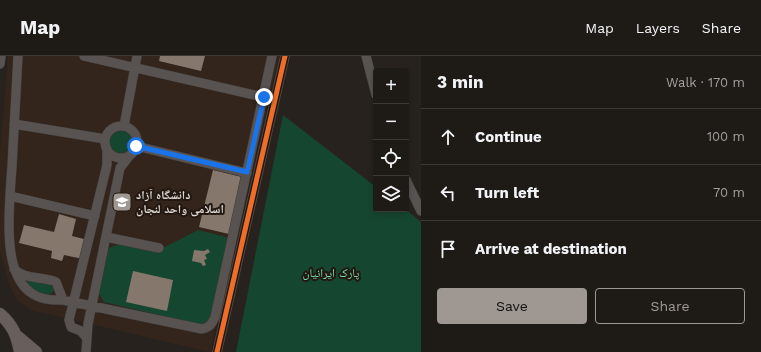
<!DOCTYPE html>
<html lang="en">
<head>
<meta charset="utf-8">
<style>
	:root { --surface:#1e1a16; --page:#2b2723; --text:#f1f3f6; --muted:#a1a1a1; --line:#3c3835; --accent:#9e9792 }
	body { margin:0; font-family:"Work Sans","Noto Naskh Arabic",sans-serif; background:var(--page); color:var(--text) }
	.controls { position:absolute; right:12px; top:12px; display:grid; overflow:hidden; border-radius:4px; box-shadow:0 2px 6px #0003 }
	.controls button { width:36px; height:36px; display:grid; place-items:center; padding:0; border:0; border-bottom:1px solid var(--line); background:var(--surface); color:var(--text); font:20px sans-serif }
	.stop { position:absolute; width:12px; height:12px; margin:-9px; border:3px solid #1a73e8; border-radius:50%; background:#fff }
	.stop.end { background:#1a73e8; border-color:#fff; box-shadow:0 1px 4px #0008 }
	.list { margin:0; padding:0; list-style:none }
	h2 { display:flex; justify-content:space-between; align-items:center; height:52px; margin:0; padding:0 16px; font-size:17px }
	h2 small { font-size:13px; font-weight:400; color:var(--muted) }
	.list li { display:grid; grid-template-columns:26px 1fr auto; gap:12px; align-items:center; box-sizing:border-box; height:56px; padding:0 16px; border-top:1px solid var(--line) }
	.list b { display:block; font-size:15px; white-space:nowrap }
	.list em { font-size:13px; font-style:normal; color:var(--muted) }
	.actions { display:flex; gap:8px; padding:12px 16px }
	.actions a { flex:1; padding:9px 0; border:1px solid var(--accent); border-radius:4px; text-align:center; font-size:14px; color:var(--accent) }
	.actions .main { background:var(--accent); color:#111 }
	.icon { flex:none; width:22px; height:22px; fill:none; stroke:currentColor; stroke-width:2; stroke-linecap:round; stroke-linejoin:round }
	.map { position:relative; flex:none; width:421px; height:296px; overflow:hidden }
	header { display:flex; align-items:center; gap:24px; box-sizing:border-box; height:56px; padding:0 20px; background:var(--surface); border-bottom:1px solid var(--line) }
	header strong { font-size:19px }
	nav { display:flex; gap:22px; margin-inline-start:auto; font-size:14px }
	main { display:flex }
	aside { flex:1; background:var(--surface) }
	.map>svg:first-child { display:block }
	.built { fill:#33251b }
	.green { fill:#154630 }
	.building { fill:#85776c }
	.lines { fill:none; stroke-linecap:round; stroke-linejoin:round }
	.minor-casing { stroke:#413c39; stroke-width:10 }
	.major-casing { stroke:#413c39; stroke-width:13 }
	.minor { stroke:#585351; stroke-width:9 }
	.major { stroke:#685e5b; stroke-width:12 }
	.cycleway-casing { stroke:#221811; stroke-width:8 }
	.cycleway { stroke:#ee6e29; stroke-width:5 }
	.route { stroke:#1a73e8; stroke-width:5 }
	.labels { text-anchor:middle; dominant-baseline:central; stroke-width:4; stroke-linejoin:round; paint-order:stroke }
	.poi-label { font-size:12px; font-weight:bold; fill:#ddd6d1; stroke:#221811; text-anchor:start }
	.park-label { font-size:12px; fill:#77dfab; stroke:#221811 }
</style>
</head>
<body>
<header>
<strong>Map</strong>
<nav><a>Map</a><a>Layers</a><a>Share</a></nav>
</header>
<main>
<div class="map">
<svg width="421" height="296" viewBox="0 0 421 296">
	<rect width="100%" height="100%" fill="#28221e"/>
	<path class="built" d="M8,0H279L210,296L31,254L16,243L9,228L0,195V96Z"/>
	<path class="green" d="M283,59L376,131V153H405L421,166V296H236Z
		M110 86a11 11 0 1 1 22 0a11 11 0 1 1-22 0Z
		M198,174L230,182L211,263L200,269L104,246L98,236L106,193L120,188L157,195Z
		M28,224L50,229L54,233L53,236L49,239L29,233L26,227Z"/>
	<path class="building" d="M160,0H205L201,15L159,5Z
		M213,114L242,121L229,178L199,171Z
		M59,158L76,163L72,180L88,184L83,203L64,199L62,205L51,202L52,195L19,187L24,169L54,176Z
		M208,193L210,196L205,199L207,203L204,204L206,209L203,210L201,207L192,205L194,194L204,195Z
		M133,215L173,224L167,255L126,246Z"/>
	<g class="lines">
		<g class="minor-casing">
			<path id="minor" d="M18,0C16,37 14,73 12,110C10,140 4,195 18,221C27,240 43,245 63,244L202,273C210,271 212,268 215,261L272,0
				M84,0L263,41
				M366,0L376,39
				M0,8L1,0
				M14,68L105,83
				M124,70L137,0
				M105 86a16 16 0 1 1 32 0a16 16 0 1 1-32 0Z
				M136,90L247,117
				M406,124L421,155
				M10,140L95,160
				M106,181L159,192
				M14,213C25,224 43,220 56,226L63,244
				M86,281L81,275L71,271L69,264L107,109V93
				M86,296L88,268L120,112L130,99
				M217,296L285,0"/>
		</g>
		<g class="major-casing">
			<path id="major" d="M0,258C13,269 17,280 20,296
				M17,280L36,296"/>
		</g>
		<use href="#minor" class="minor"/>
		<use href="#major" class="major"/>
		<g class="cycleway-casing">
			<path id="cycleway" d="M217,296L285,0"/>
		</g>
		<use href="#cycleway" class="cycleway"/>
	</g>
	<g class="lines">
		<path class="route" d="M136,90L247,116L264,41"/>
	</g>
	<defs>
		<g id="university-square" transform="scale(1)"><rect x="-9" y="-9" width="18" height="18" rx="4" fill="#9e9792" stroke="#221811"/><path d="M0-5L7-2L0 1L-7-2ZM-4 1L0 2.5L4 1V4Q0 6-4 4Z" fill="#fff"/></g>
	</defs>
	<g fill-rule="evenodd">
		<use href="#university-square" x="122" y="146"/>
	</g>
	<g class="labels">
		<g class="poi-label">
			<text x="136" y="139">دانشگاه آزاد<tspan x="136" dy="14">اسلامی واحد لنجان</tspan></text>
		</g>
		<g class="park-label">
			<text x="331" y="217">پارک ایرانیان</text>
		</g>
	</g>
</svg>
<div class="controls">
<button>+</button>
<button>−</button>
<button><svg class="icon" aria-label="locate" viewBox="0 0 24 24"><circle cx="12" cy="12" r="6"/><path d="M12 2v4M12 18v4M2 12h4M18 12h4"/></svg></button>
<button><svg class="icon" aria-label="layers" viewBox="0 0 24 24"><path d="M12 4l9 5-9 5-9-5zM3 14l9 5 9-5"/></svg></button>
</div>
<div class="stop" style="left:136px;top:90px"></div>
<div class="stop end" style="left:264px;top:41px"></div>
</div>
<aside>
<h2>3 min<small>Walk · 170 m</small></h2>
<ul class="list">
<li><svg class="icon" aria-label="ahead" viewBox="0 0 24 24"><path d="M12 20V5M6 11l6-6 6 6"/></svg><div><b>Continue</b></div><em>100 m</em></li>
<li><svg class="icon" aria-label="left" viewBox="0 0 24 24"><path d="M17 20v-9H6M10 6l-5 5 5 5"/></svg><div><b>Turn left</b></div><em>70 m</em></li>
<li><svg class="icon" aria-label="arrive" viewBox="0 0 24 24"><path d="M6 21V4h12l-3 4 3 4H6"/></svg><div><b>Arrive at destination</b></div></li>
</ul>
<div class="actions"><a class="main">Save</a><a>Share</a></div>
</aside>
</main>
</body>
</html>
